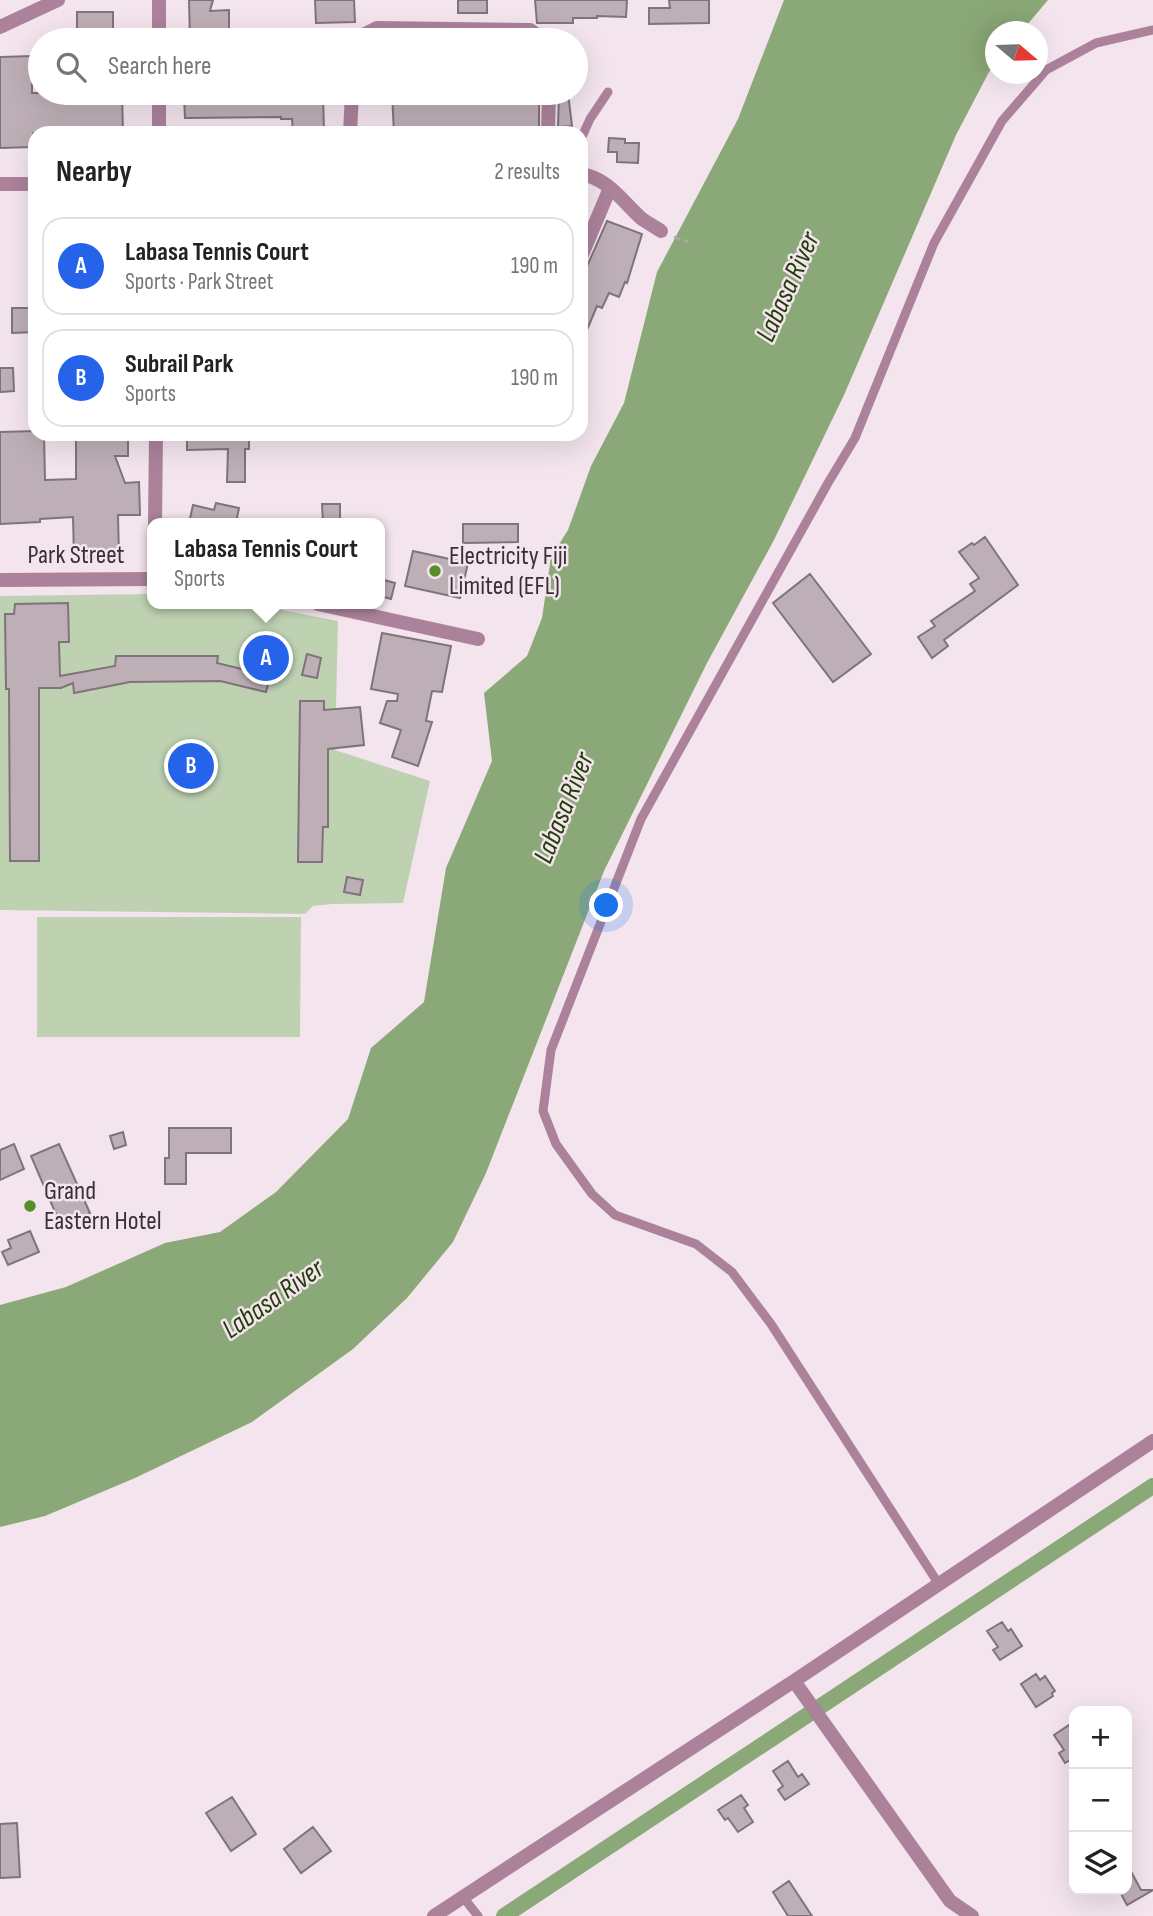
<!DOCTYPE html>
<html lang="en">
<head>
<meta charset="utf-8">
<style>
	:root { --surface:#fff; --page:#f6f6f6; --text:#222; --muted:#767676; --line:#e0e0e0; --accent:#2563eb }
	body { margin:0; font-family:"Sofia Sans Condensed",sans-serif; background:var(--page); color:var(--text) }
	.controls { position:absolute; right:21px; bottom:21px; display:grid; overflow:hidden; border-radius:14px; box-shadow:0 7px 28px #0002 }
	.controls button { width:63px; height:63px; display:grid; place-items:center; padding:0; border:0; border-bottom:2px solid var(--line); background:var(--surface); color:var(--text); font:35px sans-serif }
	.compass { position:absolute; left:985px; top:21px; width:63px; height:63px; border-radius:50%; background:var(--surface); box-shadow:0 7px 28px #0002; rotate:109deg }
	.you { position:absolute; left:607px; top:906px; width:24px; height:24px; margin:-18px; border:5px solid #fff; border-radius:50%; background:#1a73e8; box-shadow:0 0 0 10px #1a73e833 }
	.badge { display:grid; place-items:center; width:46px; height:46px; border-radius:50%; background:var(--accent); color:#fff; font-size:23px; font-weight:700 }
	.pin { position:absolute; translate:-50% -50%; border:4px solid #fff; box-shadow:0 2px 7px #0006 }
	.popup { position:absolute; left:147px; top:518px; width:238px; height:91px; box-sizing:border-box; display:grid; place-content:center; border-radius:14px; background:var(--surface); filter:drop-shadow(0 2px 5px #0005); font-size:23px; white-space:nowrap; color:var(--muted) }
	.popup b { font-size:26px; color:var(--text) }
	.popup::after { content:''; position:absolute; left:50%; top:100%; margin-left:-14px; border:14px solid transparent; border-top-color:var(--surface) }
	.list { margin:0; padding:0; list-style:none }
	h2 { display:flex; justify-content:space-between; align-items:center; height:91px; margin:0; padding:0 28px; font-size:30px }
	h2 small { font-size:23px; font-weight:400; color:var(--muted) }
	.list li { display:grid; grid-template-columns:46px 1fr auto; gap:21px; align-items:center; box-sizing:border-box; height:98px; margin:0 14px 14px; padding:0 14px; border:2px solid var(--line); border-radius:21px }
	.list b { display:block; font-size:26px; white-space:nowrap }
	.list p { margin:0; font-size:23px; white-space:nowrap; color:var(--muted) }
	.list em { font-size:23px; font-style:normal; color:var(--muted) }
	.icon { flex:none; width:38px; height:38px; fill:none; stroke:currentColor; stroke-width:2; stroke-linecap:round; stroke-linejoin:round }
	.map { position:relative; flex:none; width:1153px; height:1916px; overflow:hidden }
	.search { position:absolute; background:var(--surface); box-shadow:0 7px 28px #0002; left:28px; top:28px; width:560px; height:77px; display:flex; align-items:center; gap:18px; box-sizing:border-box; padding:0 24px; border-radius:38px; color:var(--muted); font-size:26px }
	.panel { position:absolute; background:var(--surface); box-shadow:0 7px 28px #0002; left:28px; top:126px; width:560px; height:315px; border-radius:21px }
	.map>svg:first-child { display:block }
	.green { fill:#bed2b2 }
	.water { fill:#8ba978 }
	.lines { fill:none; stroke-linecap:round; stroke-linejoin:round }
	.canal { stroke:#8ba978; stroke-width:16 }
	.building { fill:#beafb7; stroke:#81737b; stroke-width:2 }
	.path { stroke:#b3a7ae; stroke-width:2.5; stroke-dasharray:7 3.5; stroke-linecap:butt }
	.service { stroke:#ac829b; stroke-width:9 }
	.minor { stroke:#ac829b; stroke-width:14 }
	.poi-dot { fill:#578e29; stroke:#f3e4ed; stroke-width:2.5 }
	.labels { text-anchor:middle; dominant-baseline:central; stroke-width:5; stroke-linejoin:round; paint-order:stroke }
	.street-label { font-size:26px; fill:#363134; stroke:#f3e4ed }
	.poi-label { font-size:26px; fill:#363134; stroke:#f3e4ed; text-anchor:start }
	.water-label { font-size:28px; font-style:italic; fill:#223e08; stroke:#f3e4ed }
</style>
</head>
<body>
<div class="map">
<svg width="1153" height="1916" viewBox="0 0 1153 1916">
	<rect width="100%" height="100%" fill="#f3e4ed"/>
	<path class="green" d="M152,594V604H251L338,621L335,750L430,781L403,903L332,904L313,906L305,914L0,910V596Z
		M37,917H301L300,1037H37Z"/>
	<path class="water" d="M784,0H1048L1022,31L996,32L995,64L989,72L956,135L844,395L774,540L707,663L604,871L486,1173L453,1242L407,1298L353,1349L252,1422L135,1478L45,1516L0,1527V1305L66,1287L165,1243L220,1232L276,1192L348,1119L371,1048L424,1002L446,868L492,761L484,693L527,656L542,618L551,557L568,530L591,466L624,403L657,272L738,119Z"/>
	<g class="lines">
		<path class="canal" d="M504,1916L1153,1486"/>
	</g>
	<path class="building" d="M189,0H213L210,11L229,10V40H190Z
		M315,0H354L355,22L316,23Z
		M458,0H487V13H458Z
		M535,0H627L626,17L597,16V18H573V23H537Z
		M669,0H709V23L649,24V8H670Z
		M77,12H113V40H77Z
		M32,56V93H122L123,133H33V147L0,148V57Z
		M291,93H323L324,133H293L292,119H281V117L185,118L184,98L267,97V103H292Z
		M392,93H539V128H534V133H394Z
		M559,93H568L572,126L558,127Z
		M609,138L625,139V143H639L638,163L617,162V152H608Z
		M607,221L642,234L627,283L625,282L619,297L609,293L602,308L597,306L581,344V280Z
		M12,308H35V332L12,333Z
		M0,368H13L14,391L0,392Z
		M35,431V434H44L45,480L76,479V434H128V456H115L125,483L139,482L140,515H118L119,557L74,558L73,517L40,519V522L0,524V432Z
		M187,434H249V449H245V482H227L228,449L187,450Z
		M216,503L239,508L236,523H189L193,505L214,510Z
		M322,504H340V523H323Z
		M463,524H518V542L463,543Z
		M985,537L1018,585L944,640L948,646L932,658L918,637L935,626L931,621L975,591L970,584L979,578L959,552L972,543L974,545Z
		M413,551L468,563L460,598L405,586Z
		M810,574L871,654L833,682L773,603Z
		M380,579L395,583L391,599L380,596Z
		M68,603L69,642H59L60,676L115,666L116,656H218L217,663L270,676L266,692L220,681L130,682L74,693L73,683L61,688H39V861H10L9,689H6L5,614H14L15,604Z
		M382,633L451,646L442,692L432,691L426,721L432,722L418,766L392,757L401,730L380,723L387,701H397L398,694L371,689Z
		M307,654L321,658L317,678L302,675Z
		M300,701H324V710L360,707L364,745L328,749V827H323L322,862H298Z
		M347,877L363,880L360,895L344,892Z
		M169,1128H231V1153H186V1184H165V1158H169Z
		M123,1132L126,1145L114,1149L110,1136Z
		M14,1144L24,1169L0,1180V1150Z
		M59,1144L90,1213L61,1226L31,1156Z
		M30,1231L39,1252L8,1265L2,1252L11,1248L8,1240Z
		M1002,1622L1008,1631L1011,1629L1022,1646L1000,1660L993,1650L998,1647L987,1631Z
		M1036,1674L1040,1680L1045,1676L1055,1691L1052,1693L1053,1696L1036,1707L1021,1684Z
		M1069,1725L1074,1734V1766L1070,1760L1065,1763L1059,1753L1064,1750L1054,1735Z
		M788,1761L798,1777L802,1774L809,1784L785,1800L778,1790L783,1786L773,1771Z
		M741,1795L748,1805L744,1808L753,1822L738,1832L728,1818L725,1820L718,1810Z
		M232,1797L256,1834L231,1851L206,1813Z
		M17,1823L20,1877L0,1878V1824Z
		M313,1827L331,1851L301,1873L284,1849Z
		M1127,1864L1141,1890H1153L1127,1905L1119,1890H1127Z
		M789,1881L812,1916H788L773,1892Z"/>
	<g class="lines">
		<path class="path" d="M674,237L688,242"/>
		<path class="service" d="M581,139L590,119L608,92
			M938,1583L771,1324L732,1272L696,1244L615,1215L592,1194L556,1144L543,1111L551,1050L641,819L828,483L855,438L934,243L1002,121L1046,70L1096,43L1153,30
			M463,1897L478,1916"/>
		<path class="minor" d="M159,0V40
			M0,27L58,0
			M359,40L361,36L377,28L530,30L545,40
			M159,93V133
			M350,133L352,93
			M548,133L549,93
			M581,174C608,178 623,202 642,219C648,223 655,227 661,231
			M0,184H35
			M581,257L610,188
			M155,523L156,434
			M0,580L152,579
			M318,604L478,639
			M794,1681L950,1901L972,1916
			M434,1916L794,1681L1153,1441"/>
	</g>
	<g class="poi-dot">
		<circle cx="435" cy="571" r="7"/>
		<circle cx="30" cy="1206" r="7"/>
	</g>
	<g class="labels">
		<g class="street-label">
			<text x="76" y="555">Park Street</text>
		</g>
		<g class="poi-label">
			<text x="449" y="556">Electricity Fiji<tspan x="449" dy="30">Limited (EFL)</tspan></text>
			<text x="44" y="1191">Grand<tspan x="44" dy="30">Eastern Hotel</tspan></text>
		</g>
		<g class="water-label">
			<text transform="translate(788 287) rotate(-66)">Labasa River</text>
			<text transform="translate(564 808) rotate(-68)">Labasa River</text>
			<text transform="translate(273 1299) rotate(-35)">Labasa River</text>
		</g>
	</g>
</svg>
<div class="controls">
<button>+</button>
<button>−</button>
<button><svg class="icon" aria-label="layers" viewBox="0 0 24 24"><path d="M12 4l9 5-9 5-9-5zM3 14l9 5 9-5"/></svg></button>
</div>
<svg class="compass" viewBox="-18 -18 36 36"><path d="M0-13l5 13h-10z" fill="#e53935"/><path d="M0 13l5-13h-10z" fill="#767676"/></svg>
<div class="you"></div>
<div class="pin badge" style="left:266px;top:658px">A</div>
<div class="popup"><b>Labasa Tennis Court</b>Sports</div>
<div class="pin badge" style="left:191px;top:766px">B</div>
<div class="search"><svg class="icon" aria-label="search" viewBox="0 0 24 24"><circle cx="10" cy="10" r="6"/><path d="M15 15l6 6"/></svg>Search here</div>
<section class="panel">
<h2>Nearby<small>2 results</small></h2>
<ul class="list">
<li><span class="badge">A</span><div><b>Labasa Tennis Court</b><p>Sports · Park Street</p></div><em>190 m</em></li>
<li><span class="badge">B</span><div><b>Subrail Park</b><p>Sports</p></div><em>190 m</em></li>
</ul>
</section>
</div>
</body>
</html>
